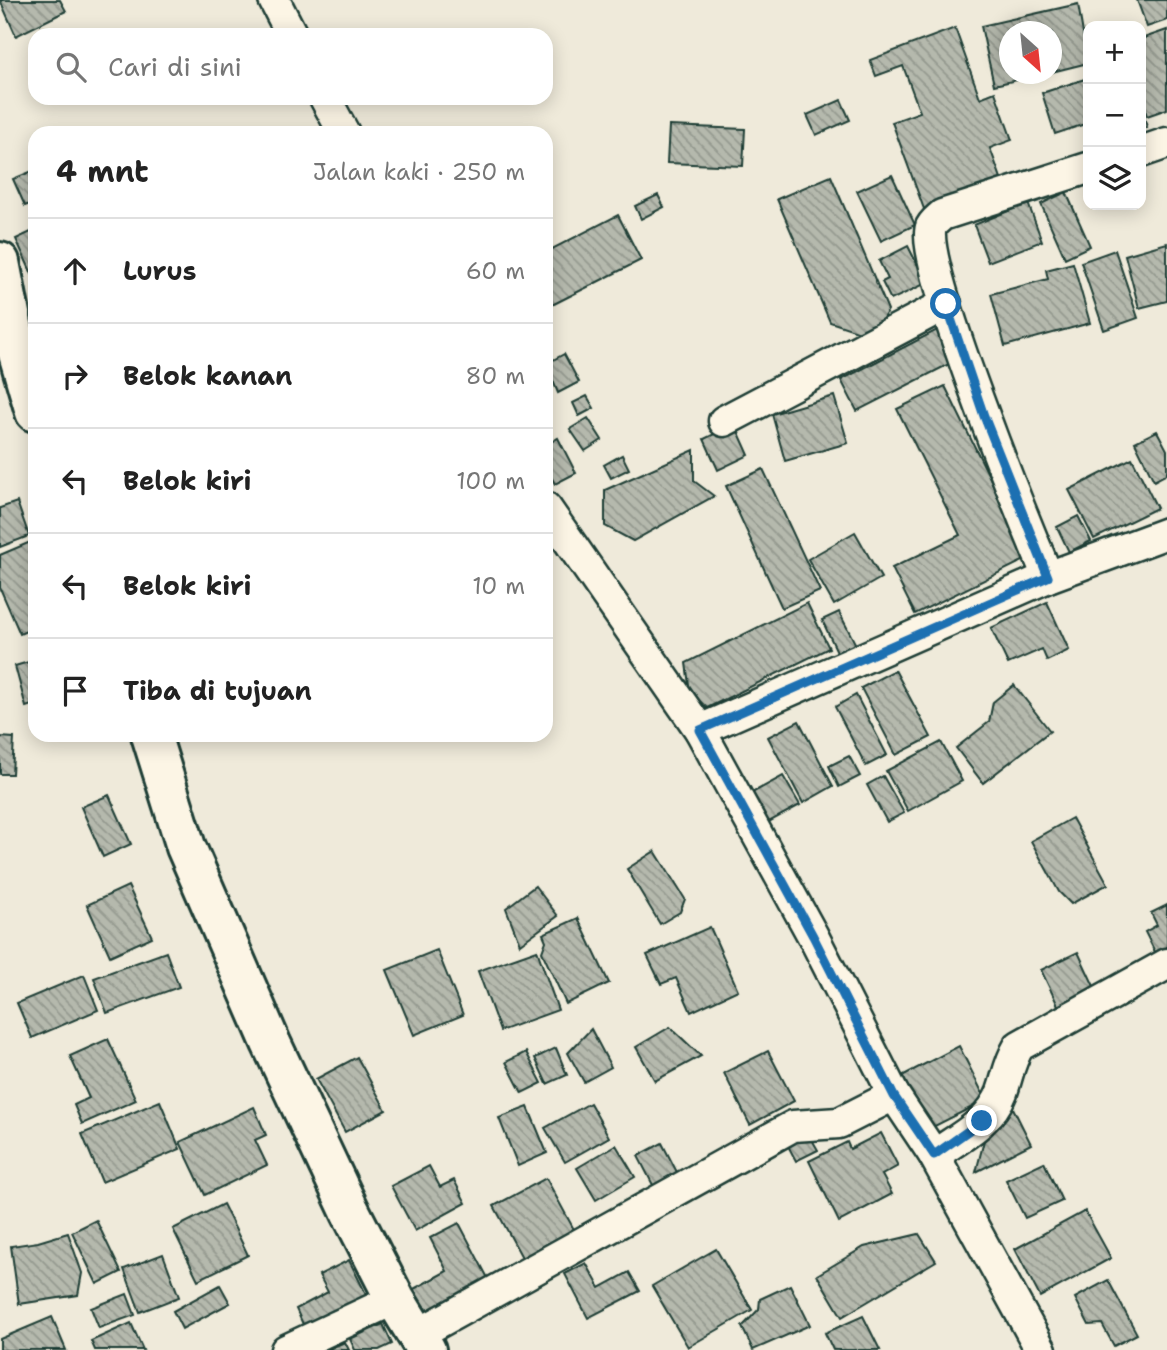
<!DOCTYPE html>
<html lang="id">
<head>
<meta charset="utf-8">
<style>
	:root { --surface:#fff; --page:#f2f2f2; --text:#222; --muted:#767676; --line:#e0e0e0 }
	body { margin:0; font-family:"Shantell Sans",sans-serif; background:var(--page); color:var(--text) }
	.controls { position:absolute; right:21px; top:21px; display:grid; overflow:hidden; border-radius:14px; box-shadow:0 4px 18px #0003 }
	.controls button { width:63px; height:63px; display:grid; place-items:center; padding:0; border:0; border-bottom:2px solid var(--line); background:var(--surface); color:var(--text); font:35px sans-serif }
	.compass { position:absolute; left:999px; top:21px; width:63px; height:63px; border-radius:50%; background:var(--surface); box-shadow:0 4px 18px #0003; rotate:153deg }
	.stop { position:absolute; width:21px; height:21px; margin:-16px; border:5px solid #1f6fb2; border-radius:50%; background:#fff }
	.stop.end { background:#1f6fb2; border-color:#fff; box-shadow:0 2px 7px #0008 }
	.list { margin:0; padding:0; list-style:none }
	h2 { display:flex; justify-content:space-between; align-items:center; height:91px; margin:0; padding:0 28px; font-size:30px }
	h2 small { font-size:23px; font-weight:400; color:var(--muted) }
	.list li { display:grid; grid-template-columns:46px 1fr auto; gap:21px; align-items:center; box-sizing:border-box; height:105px; padding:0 28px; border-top:2px solid var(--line) }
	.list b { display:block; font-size:26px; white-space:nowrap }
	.list em { font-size:23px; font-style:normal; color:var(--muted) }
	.icon { flex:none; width:38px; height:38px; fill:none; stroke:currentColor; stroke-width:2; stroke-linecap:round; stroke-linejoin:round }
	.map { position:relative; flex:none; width:1167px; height:1350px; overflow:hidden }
	.search { position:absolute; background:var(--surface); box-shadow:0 4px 18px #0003; left:28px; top:28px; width:525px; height:77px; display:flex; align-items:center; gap:18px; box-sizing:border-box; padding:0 24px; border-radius:21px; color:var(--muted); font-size:26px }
	.panel { position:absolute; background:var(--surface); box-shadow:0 4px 18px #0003; left:28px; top:126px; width:525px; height:616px; border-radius:21px }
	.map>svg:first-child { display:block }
	.building { fill:url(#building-back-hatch); stroke:#1f3d34; stroke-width:2 }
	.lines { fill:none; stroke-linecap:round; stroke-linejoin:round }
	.minor-casing { stroke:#1f3d34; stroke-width:35 }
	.tertiary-casing { stroke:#1f3d34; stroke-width:44 }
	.minor { stroke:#fcf5e5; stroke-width:30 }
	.tertiary { stroke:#fcf5e5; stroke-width:38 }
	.route { stroke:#1f6fb2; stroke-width:9 }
</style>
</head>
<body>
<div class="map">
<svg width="1167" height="1350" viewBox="0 0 1167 1350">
	<defs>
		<pattern id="building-back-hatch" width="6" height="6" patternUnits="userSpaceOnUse" patternTransform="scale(1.75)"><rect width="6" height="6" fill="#b5b9ad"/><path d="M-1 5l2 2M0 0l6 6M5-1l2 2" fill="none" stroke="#93988e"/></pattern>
	</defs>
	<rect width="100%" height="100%" fill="#efeada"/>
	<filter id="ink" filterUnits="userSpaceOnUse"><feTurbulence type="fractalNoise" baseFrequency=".0143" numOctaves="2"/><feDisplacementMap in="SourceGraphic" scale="14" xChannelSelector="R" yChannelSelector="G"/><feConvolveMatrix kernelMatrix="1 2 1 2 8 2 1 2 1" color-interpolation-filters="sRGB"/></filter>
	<g filter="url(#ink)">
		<g class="building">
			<polygon points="0,0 60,0 66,11 16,36"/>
			<polygon points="1137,0 1167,0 1167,20 1147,27"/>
			<polygon points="1078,4 1088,63 1052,72 1052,32 1010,32 1010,74 1044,74 994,85 981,26"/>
			<polygon points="955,28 980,98 995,92 1012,140 990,148 1002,181 924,209 892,122 920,112 903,66 876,76 870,60"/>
			<polygon points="1167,30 1167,109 1147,116 1141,98 1141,39"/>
			<polygon points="1088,78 1088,123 1055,134 1042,93"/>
			<polygon points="841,100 850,120 816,135 807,115"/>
			<polygon points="1141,106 1147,127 1141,129"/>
			<polygon points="669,126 745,129 743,166 667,163"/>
			<polygon points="35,170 35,202 25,206 13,179"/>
			<polygon points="892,175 915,225 881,241 857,191"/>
			<polygon points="831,176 888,310 882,320 860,332 830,322 777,199"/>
			<polygon points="1066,192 1090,246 1065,258 1041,204"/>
			<polygon points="658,195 664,207 641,219 635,206"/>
			<polygon points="1028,203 1042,241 988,262 974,225"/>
			<polygon points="618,215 641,260 546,308 546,252"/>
			<polygon points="35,230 35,273 32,274 16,239"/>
			<polygon points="1167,243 1167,301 1139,308 1125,255"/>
			<polygon points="908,246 917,264 924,261 933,280 891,300 882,282 888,279 879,261"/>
			<polygon points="1115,250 1138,318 1104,330 1081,262"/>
			<polygon points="1073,263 1090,323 1005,346 991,294 1048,279 1046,270"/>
			<polygon points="941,328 957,360 857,411 841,380"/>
			<polygon points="564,354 579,382 558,393 546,364"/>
			<polygon points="945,386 1029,558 915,614 892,568 960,535 897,409"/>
			<polygon points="587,396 594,408 579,416 573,403"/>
			<polygon points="834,396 848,443 785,461 772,414"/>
			<polygon points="588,418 602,440 585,451 570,429"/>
			<polygon points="735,424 749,455 718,470 704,439"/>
			<polygon points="1157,431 1167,450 1167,474 1154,481 1135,442"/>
			<polygon points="558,438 576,473 555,484 546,468 546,445"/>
			<polygon points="694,450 694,481 714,496 633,541 605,526 605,490"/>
			<polygon points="622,455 629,469 611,478 604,465"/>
			<polygon points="1132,458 1157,508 1094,539 1069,490"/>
			<polygon points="763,469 820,591 782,608 726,486"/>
			<polygon points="17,502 29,536 0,547 0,508"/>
			<polygon points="1078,516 1091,541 1069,552 1057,527"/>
			<polygon points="855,532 881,578 834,605 808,559"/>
			<polygon points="35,540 35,627 20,634 0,588 0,555"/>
			<polygon points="1047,602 1069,650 1047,661 1042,649 1008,664 991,628"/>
			<polygon points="807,603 829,648 707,708 690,692 686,663"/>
			<polygon points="839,612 856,645 838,654 822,620"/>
			<polygon points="35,660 35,704 26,707 15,666"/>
			<polygon points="895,670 931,737 896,755 861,688"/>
			<polygon points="1014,685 1050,731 983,783 956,748 989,722 993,702"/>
			<polygon points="856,695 887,755 866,766 835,707"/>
			<polygon points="799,721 833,786 803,803 768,737"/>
			<polygon points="0,737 14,738 12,774 0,774"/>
			<polygon points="941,742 962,781 908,811 886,771"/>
			<polygon points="849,756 860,776 839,787 829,766"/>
			<polygon points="783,776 800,805 767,823 750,794"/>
			<polygon points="883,776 904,813 887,822 867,785"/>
			<polygon points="109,795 131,844 103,857 81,807"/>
			<polygon points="1072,818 1108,884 1071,904 1059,892 1031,841"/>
			<polygon points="655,851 685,899 680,912 660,924 627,869"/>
			<polygon points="128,886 152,937 110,956 87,905"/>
			<polygon points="535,886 558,916 520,944 506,908"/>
			<polygon points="1167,905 1167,959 1160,962 1145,932 1157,925 1151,913"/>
			<polygon points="578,918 609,983 566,1004 542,952 546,941 543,934"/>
			<polygon points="710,927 738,990 691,1012 676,978 661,984 647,955"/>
			<polygon points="437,950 463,1015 414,1035 387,970"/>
			<polygon points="537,950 558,1010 500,1031 478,971"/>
			<polygon points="166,952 179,987 107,1013 94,978"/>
			<polygon points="1078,952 1100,999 1063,1016 1041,970"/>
			<polygon points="84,975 98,1010 32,1038 17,1003"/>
			<polygon points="670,1027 701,1056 655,1081 636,1047"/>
			<polygon points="591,1029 611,1067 584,1082 568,1053"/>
			<polygon points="108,1039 136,1100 82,1124 74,1105 89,1098 70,1056"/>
			<polygon points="959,1046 986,1100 927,1130 900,1077"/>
			<polygon points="556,1048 567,1075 547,1084 535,1058"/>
			<polygon points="768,1051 794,1101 750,1125 724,1073"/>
			<polygon points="526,1052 542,1083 522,1093 506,1062"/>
			<polygon points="357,1057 386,1110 345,1132 316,1079"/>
			<polygon points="160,1101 180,1149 102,1182 82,1134"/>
			<polygon points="590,1103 609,1137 565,1162 545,1128"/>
			<polygon points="1012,1106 1031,1144 976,1172 990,1117"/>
			<polygon points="254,1107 266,1135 255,1140 267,1165 205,1195 180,1142"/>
			<polygon points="528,1107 547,1153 518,1166 499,1118"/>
			<polygon points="807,1131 818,1150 796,1161 786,1142"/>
			<polygon points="881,1133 898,1166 882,1175 892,1194 839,1222 809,1161 847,1142 850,1149"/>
			<polygon points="662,1143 680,1178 656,1191 638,1156"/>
			<polygon points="616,1145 635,1177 596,1200 577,1168"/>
			<polygon points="1044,1162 1062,1201 1025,1218 1006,1180"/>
			<polygon points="429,1166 440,1187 454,1180 466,1203 415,1231 391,1186"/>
			<polygon points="546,1178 577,1235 525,1263 494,1206"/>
			<polygon points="223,1204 248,1255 198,1280 173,1229"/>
			<polygon points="1085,1211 1111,1258 1040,1297 1015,1249"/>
			<polygon points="96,1220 121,1272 97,1284 72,1232"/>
			<polygon points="459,1223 490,1282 426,1322 410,1291 447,1271 430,1238"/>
			<polygon points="68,1233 82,1273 78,1295 19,1304 11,1246 38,1242"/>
			<polygon points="919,1234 936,1261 842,1317 817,1275 864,1247"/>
			<polygon points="716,1249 752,1310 688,1347 652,1286"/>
			<polygon points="163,1254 179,1297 140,1312 124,1269"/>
			<polygon points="349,1260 369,1300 306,1331 296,1309 328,1292 319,1275"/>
			<polygon points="586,1263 600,1288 629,1272 640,1291 588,1318 565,1274"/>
			<polygon points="1108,1280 1137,1334 1114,1346 1102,1324 1089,1325 1075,1298"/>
			<polygon points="220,1285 230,1303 182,1329 173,1311"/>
			<polygon points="790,1285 810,1325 753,1350 742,1327 759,1309 760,1299"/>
			<polygon points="127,1294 135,1315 99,1328 91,1308"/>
			<polygon points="863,1316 880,1350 833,1350 825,1333"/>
			<polygon points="52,1317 66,1350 0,1350 0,1339"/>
			<polygon points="131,1323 143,1350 95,1350 91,1341"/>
			<polygon points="383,1324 392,1344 379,1350 355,1350 350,1339"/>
			<polygon points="345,1342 349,1350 326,1350"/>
		</g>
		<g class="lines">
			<g class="minor-casing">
				<g id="minor">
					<polyline points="274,0 292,35"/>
					<polyline points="325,98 344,133"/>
					<polyline points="1141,152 1167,143"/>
					<polyline points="724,421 946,304"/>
					<polyline points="546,508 700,730 813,936 894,1095 934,1155 1041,1350"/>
					<path d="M1048 577C1028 530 918 260 931 227 932 223 939 218 942 215L1088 168"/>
					<polyline points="700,730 1048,577 1167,533"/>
					<path d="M934 1155C959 1138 991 1122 1002 1092 1008 1075 1009 1063 1019 1046L1167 964"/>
					<polyline points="418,1334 793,1126 839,1123 894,1095"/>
					<polyline points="286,1350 395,1299"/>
				</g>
			</g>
			<g class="tertiary-casing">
				<g id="tertiary">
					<polyline points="0,262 17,350 35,412"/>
					<polyline points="151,735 186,847 271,1043 350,1211 395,1299 426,1350"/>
				</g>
			</g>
			<use href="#minor" class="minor"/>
			<use href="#tertiary" class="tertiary"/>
		</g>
	</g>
	<g class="lines" filter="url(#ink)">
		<polyline class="route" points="946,304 984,416 1048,577 700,730 813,936 894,1096 934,1155 982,1121"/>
	</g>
</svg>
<div class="controls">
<button>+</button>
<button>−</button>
<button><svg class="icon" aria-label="layers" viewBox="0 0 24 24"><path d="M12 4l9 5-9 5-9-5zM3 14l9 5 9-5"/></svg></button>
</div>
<svg class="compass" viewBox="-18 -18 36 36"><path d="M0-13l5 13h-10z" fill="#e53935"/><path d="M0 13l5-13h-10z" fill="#767676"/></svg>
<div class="stop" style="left:946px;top:304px"></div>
<div class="stop end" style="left:982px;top:1121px"></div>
<div class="search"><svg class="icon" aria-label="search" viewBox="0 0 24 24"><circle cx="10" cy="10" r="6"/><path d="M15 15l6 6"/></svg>Cari di sini</div>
<section class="panel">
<h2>4 mnt<small>Jalan kaki · 250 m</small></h2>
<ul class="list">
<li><svg class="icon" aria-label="ahead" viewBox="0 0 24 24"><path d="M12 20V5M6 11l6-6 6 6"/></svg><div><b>Lurus</b></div><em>60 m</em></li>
<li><svg class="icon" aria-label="right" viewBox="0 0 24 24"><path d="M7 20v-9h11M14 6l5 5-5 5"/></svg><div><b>Belok kanan</b></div><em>80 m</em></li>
<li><svg class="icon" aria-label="left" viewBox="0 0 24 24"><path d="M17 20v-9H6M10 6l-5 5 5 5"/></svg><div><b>Belok kiri</b></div><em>100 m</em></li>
<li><svg class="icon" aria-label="left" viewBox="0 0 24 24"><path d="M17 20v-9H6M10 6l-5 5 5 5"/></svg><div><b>Belok kiri</b></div><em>10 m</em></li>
<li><svg class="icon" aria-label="arrive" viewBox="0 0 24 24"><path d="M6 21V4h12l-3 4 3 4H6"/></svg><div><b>Tiba di tujuan</b></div></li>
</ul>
</section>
</div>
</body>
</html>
